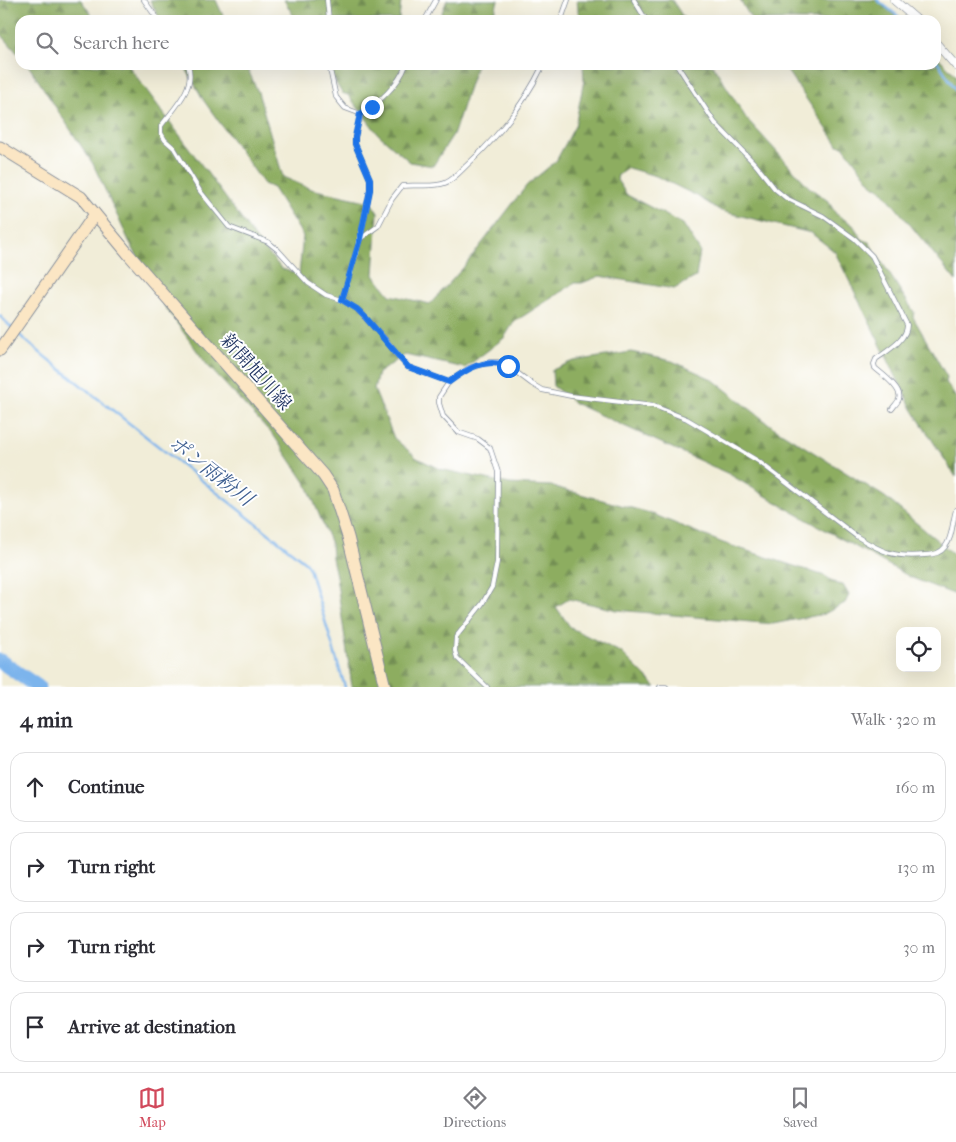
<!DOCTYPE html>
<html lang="en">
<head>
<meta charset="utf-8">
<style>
	:root { --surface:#fff; --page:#f7f7f7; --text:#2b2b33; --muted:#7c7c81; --line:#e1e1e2; --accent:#d1495b }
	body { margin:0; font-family:"IM FELL French Canon","Noto Serif JP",serif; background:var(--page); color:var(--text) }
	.controls { position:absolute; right:15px; bottom:15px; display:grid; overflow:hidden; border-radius:10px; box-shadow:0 5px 20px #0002 }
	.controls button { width:45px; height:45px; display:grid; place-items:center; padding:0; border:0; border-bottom:1px solid var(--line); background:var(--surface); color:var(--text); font:25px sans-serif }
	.stop { position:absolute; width:15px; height:15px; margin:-11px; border:4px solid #1a73e8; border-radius:50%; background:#fff }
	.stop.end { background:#1a73e8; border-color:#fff; box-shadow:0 1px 5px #0008 }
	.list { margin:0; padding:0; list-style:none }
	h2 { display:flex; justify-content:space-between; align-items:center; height:65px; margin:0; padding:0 20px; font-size:21px }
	h2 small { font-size:16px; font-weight:400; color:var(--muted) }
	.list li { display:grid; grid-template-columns:32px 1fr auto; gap:15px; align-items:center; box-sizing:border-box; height:70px; margin:0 10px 10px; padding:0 10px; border:1px solid var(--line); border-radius:15px }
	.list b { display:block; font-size:19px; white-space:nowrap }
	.list em { font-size:16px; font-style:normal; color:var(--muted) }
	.icon { flex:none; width:28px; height:28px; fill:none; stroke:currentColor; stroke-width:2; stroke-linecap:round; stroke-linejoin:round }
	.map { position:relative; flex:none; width:956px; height:687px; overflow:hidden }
	.search { position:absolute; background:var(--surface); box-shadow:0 5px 20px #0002; left:15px; right:15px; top:15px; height:55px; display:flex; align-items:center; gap:12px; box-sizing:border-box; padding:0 18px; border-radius:15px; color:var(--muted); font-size:19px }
	.sheet { height:385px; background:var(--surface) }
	nav { display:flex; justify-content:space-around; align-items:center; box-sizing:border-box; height:70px; border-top:1px solid var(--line); background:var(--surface); font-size:14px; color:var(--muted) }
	nav a { display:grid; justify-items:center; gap:2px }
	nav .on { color:var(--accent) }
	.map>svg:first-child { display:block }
	.forest { fill:url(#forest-firs); stroke:#546e60 }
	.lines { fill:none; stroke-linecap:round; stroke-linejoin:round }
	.stream { stroke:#7cb4ec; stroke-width:2.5 }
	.river { stroke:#7cb4ec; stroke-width:15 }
	.service-casing { stroke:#868e9b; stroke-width:5.5 }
	.minor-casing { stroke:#868e9b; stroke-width:9 }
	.secondary-casing { stroke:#868e9b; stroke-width:13 }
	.service { stroke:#fff; stroke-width:4 }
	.minor { stroke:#fff; stroke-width:8 }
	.secondary { stroke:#fbe6c4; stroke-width:11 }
	.route { stroke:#1a73e8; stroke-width:6 }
	.labels { text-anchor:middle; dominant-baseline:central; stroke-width:4; stroke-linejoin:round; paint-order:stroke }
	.street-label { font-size:19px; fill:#1b2f5e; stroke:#fff }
	.water-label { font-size:20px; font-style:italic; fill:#3d5e90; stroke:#fff }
</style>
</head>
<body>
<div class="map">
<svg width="956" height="687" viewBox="0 0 956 687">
	<defs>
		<pattern id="forest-firs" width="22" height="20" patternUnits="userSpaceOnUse" patternTransform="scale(1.25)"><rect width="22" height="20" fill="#8dad61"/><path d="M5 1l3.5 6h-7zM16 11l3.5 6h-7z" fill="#728d53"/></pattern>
	</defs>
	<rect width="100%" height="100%" fill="#fff"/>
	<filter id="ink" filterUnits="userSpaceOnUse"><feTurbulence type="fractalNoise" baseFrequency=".02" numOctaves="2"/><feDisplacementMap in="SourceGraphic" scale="10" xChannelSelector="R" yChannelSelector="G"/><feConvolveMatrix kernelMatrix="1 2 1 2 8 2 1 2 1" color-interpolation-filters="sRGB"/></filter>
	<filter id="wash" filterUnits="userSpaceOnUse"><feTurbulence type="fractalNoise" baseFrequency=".0096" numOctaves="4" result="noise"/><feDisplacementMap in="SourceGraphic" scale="20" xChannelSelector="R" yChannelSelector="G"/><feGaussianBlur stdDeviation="1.12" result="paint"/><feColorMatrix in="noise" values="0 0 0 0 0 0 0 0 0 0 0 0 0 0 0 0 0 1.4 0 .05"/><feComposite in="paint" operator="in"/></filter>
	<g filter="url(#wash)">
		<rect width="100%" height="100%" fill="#f1edd8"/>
		<g class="forest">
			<polygon points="0,0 81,0 95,20 20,20 20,56 0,33"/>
			<polygon points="150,0 216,0 225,20 160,20"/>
			<polygon points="284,0 401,0 401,1 399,20 296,20"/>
			<polygon points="447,0 498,0 493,20 439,20"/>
			<polygon points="577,0 672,0 685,20 579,20"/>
			<polygon points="740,0 878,0 899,20 752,20"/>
			<polygon points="936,55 956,75 956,281 880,188 874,187 843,146 838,145 783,65 936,65"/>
			<polygon points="28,65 128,65 256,239 282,269 299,274 303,236 273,188 264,184 204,101 184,65 246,65 258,92 283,177 311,189 371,202 378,213 374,275 390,295 430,304 463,268 527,185 556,161 575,126 584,80 583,65 713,65 746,118 809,187 828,201 836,214 853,225 862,239 869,242 914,312 913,317 947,377 946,382 956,398 956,477 912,409 835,252 811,233 721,211 697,196 656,176 628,168 618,175 617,180 627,195 683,224 700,251 696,277 674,289 600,276 582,283 575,283 514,322 504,338 465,368 405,355 378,373 374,389 394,438 417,458 440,469 510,484 551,486 650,513 723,543 825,576 837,584 843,585 849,595 845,603 824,614 773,624 617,610 569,599 556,607 571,628 622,653 656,687 352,687 336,576 332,558 331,544 307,485 274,436 208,366 165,307 129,241 93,164"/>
			<polygon points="325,65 476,65 454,133 433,166 410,162 378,134 348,95 342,93"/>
			<polygon points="631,352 672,361 712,379 773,427 885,497 956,556 956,595 912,578 793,512 729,474 576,404 553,386 552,370 574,361"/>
		</g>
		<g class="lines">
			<g class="stream">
				<polyline points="877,0 903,20"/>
				<polyline points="936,59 956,90"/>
				<polyline points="0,316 12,328"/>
				<polyline points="16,332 44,356 305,562 309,568 345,687"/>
			</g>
			<polyline class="river" points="0,661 38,687"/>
		</g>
	</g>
	<g filter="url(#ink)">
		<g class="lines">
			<g class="service-casing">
				<g id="service">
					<polyline points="144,0 158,20"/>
					<polyline points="327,0 329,20"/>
					<polyline points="634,0 646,20"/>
					<polyline points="425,20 436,0"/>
					<polyline points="561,20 568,0"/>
					<path d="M188 65C196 88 174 108 161 126V133L165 140 174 148 200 191 229 227 268 242 278 250 308 283 326 295 342 300 357 309 386 340 402 361 408 367 449 382"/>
					<polyline points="329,65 336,97 345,108 361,114"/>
					<path d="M677 65 715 123 756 165 775 189 786 198 823 216 855 239 872 256 907 325C907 340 887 351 876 359L874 364 875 368C882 374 903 389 899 399 898 402 894 406 892 409"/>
					<path d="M360 239 378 226 392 199 402 186C416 184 432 188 445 183 453 180 460 172 466 166 499 136 524 105 543 65"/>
					<path d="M342 300 360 239 370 190V179L355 144V137L361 114C378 103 399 85 406 65"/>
					<path d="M487 687 457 658 455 651 456 637 482 604 492 587 497 562 498 472 490 448 478 439 458 432 443 416 439 403V397L449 382 469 368 490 362H499L508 366 532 384 542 390 571 396 654 406 687 419 758 461 856 536C882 552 894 558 925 555 932 555 940 554 945 547 953 537 952 522 956 510"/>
					<polyline points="660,687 666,687"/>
				</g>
			</g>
			<g class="minor-casing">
				<g id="minor">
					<polyline points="894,0 917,20"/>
					<polyline points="936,43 956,66"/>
				</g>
			</g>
			<g class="secondary-casing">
				<g id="secondary">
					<polyline points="0,147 81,197 130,256 323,475 333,490 348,537 385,687"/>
					<polyline points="0,350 95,214"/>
				</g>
			</g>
			<use href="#service" class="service"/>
			<use href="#minor" class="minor"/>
			<use href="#secondary" class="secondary"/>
		</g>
	</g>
	<g class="lines" filter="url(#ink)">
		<path class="route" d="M372 107 360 114 355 137V144L370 179V190L360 239 342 300 357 309 366 318 408 367 449 382C467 369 485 357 508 366"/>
	</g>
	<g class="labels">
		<g class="street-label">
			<text transform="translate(256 372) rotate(48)">新開旭川線</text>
		</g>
		<g class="water-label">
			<text transform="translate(211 471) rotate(38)">ポン雨粉川</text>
		</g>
	</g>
</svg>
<div class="controls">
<button><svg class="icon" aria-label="locate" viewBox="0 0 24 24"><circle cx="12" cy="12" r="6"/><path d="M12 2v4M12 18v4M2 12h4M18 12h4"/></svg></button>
</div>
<div class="stop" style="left:508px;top:366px"></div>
<div class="stop end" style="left:372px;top:107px"></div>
<div class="search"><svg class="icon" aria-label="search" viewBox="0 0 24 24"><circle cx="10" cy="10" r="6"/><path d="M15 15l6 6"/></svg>Search here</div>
</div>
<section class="sheet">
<h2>4 min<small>Walk · 320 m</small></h2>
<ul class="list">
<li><svg class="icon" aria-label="ahead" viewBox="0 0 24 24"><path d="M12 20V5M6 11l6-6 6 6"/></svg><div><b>Continue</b></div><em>160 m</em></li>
<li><svg class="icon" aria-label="right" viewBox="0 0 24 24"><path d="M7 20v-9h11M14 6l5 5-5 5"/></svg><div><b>Turn right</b></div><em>130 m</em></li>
<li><svg class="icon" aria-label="right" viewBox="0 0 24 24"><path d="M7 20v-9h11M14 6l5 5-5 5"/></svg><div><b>Turn right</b></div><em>30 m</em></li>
<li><svg class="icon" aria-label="arrive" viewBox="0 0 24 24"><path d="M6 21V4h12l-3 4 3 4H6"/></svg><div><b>Arrive at destination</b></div></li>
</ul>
</section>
<nav>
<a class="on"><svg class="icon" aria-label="map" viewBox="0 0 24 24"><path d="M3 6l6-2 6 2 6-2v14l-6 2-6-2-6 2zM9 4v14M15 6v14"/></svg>Map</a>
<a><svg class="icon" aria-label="directions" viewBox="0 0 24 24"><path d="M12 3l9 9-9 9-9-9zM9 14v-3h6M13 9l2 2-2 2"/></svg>Directions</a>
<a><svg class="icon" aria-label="saved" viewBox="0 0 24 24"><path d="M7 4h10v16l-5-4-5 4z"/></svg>Saved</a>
</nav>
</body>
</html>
